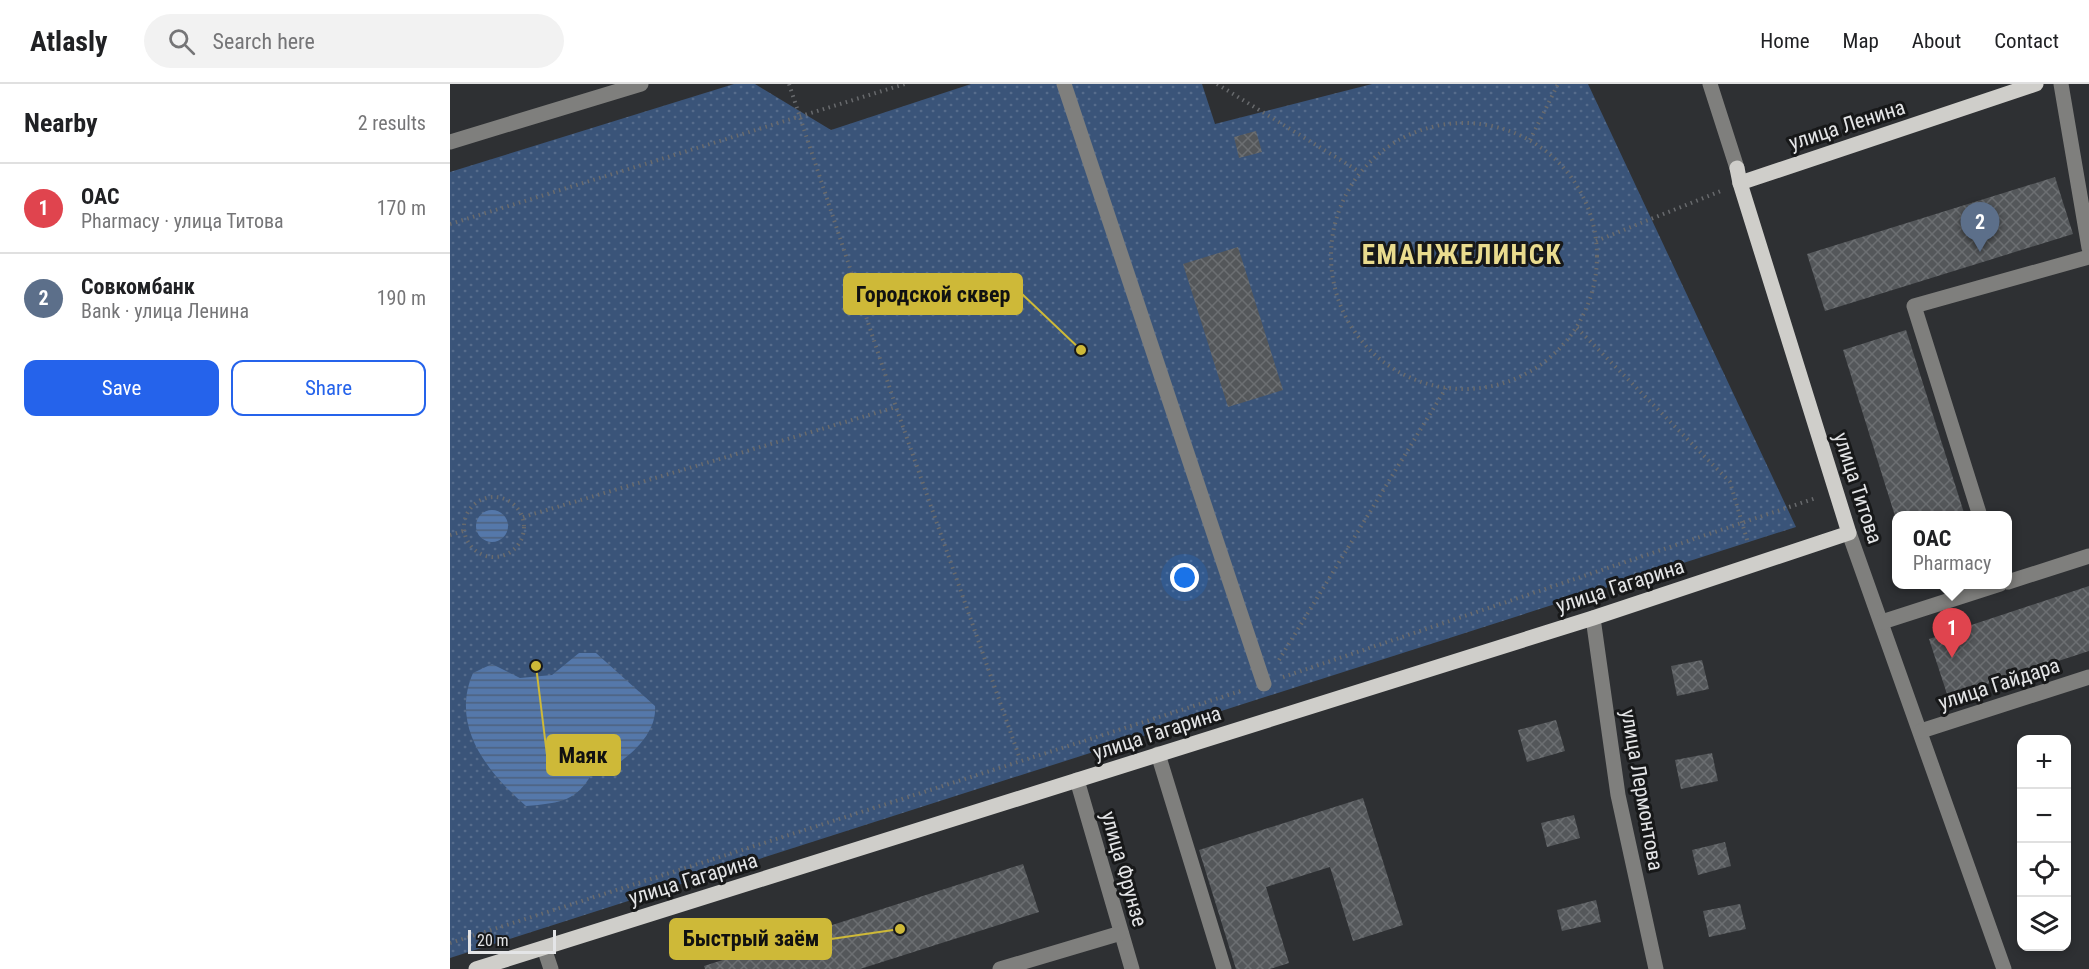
<!DOCTYPE html>
<html lang="en">
<head>
<meta charset="utf-8">
<style>
	:root { --surface:#fff; --page:#f2f2f2; --text:#202124; --muted:#757577; --line:#e0e0e0; --accent:#2563eb }
	body { margin:0; font-family:"Roboto Condensed",sans-serif; background:var(--page); color:var(--text) }
	.controls { position:absolute; right:18px; bottom:18px; display:grid; overflow:hidden; border-radius:12px; box-shadow:0 3px 9px #0003 }
	.controls button { width:54px; height:54px; display:grid; place-items:center; padding:0; border:0; border-bottom:2px solid var(--line); background:var(--surface); color:var(--text); font:30px sans-serif }
	.scale { position:absolute; left:18px; bottom:15px; width:88px; box-sizing:border-box; padding-left:6px; border:3px solid #e4e5e7; border-top:0; font-size:16px; line-height:21px; white-space:nowrap; color:#e4e5e7; -webkit-text-stroke:4px #171819; paint-order:stroke }
	.you { position:absolute; left:735px; top:494px; width:21px; height:21px; margin:-15px; border:4px solid #fff; border-radius:50%; background:#1a73e8; box-shadow:0 0 0 9px #1a73e833 }
	.badge { display:grid; place-items:center; width:39px; height:39px; border-radius:50%; background:var(--accent); color:#fff; font-size:20px; font-weight:700 }
	.pin { position:absolute; translate:-50% -50px; filter:drop-shadow(0 2px 3px #0008) }
	.pin::after { content:''; position:absolute; top:32px; width:21px; height:18px; background:inherit; clip-path:polygon(0 0,100% 0,50% 100%) }
	.popup { position:absolute; left:1442px; top:427px; width:120px; height:78px; box-sizing:border-box; display:grid; place-content:center; border-radius:12px; background:var(--surface); filter:drop-shadow(0 2px 4px #0005); font-size:20px; white-space:nowrap; color:var(--muted) }
	.popup b { font-size:22px; color:var(--text) }
	.popup::after { content:''; position:absolute; left:50%; top:100%; margin-left:-12px; border:12px solid transparent; border-top-color:var(--surface) }
	.list { margin:0; padding:0; list-style:none }
	h2 { display:flex; justify-content:space-between; align-items:center; height:78px; margin:0; padding:0 24px; font-size:26px }
	h2 small { font-size:20px; font-weight:400; color:var(--muted) }
	.list li { display:grid; grid-template-columns:39px 1fr auto; gap:18px; align-items:center; box-sizing:border-box; height:90px; padding:0 24px; border-top:2px solid var(--line) }
	.list b { display:block; font-size:22px; white-space:nowrap }
	.list p { margin:0; font-size:20px; white-space:nowrap; color:var(--muted) }
	.list em { font-size:20px; font-style:normal; color:var(--muted) }
	.actions { display:flex; gap:12px; padding:18px 24px }
	.actions a { flex:1; padding:14px 0; border:2px solid var(--accent); border-radius:12px; text-align:center; font-size:21px; color:var(--accent) }
	.actions .main { background:var(--accent); color:#fff }
	.icon { flex:none; width:33px; height:33px; fill:none; stroke:currentColor; stroke-width:2; stroke-linecap:round; stroke-linejoin:round }
	.map { position:relative; flex:none; width:1639px; height:885px; overflow:hidden }
	header { display:flex; align-items:center; gap:36px; box-sizing:border-box; height:84px; padding:0 30px; background:var(--surface); border-bottom:2px solid var(--line) }
	header strong { font-size:28px }
	nav { display:flex; gap:33px; margin-inline-start:auto; font-size:21px }
	.search { width:420px; height:54px; background:var(--page); display:flex; align-items:center; gap:15px; box-sizing:border-box; padding:0 21px; border-radius:33px; color:var(--muted); font-size:22px }
	main { display:flex }
	aside { flex:1; background:var(--surface) }
	.map>svg:first-child { display:block }
	.park { fill:url(#park-dots) }
	.water { fill:url(#water-rules) }
	.building { fill:url(#building-cross-hatch) }
	.lines { fill:none; stroke-linecap:round; stroke-linejoin:round }
	.path { stroke:#686a6d; stroke-width:4; stroke-dasharray:1.5 4.5; stroke-linecap:butt }
	.minor { stroke:#7f7f7d; stroke-width:15 }
	.major { stroke:#cfceca; stroke-width:15 }
	.labels { text-anchor:middle; dominant-baseline:central; stroke-width:6; stroke-linejoin:round; paint-order:stroke }
	.street-label { font-size:21px; fill:#e4e5e7; stroke:#171819 }
	.district-label { font-size:27px; font-weight:bold; letter-spacing:1.5px; fill:#eadc8e; stroke:#171819 }
	.leader { fill:none; stroke:#ceb938; stroke-width:2 }
	.callout-dot { fill:#ceb938; stroke:#171819; stroke-width:2 }
	.callout { fill:#ceb938; stroke:#ceb938; stroke-width:2 }
	.callout-label { font-size:22px; text-anchor:middle; font-weight:bold; fill:#111 }
</style>
</head>
<body>
<header>
<strong>Atlasly</strong>
<div class="search"><svg class="icon" aria-label="search" viewBox="0 0 24 24"><circle cx="10" cy="10" r="6"/><path d="M15 15l6 6"/></svg>Search here</div>
<nav><a>Home</a><a>Map</a><a>About</a><a>Contact</a></nav>
</header>
<main>
<aside>
<h2>Nearby<small>2 results</small></h2>
<ul class="list">
<li><span class="badge" style="background:#e0444e">1</span><div><b>ОАС</b><p>Pharmacy · улица Титова</p></div><em>170 m</em></li>
<li><span class="badge" style="background:#5c6f8a">2</span><div><b>Совкомбанк</b><p>Bank · улица Ленина</p></div><em>190 m</em></li>
</ul>
<div class="actions"><a class="main">Save</a><a>Share</a></div>
</aside>
<div class="map">
<svg width="1639" height="885" viewBox="0 0 1639 885">
	<defs>
		<pattern id="park-dots" width="8" height="8" patternUnits="userSpaceOnUse" patternTransform="scale(1.5)"><rect width="8" height="8" fill="#3a5479"/><path d="M2 2h.1M6 6h.1" fill="none" stroke="#566c8c" stroke-width="1.8" stroke-linecap="round"/></pattern>
		<pattern id="water-rules" width="6" height="5" patternUnits="userSpaceOnUse" patternTransform="scale(1.5)"><rect width="6" height="5" fill="#5578aa"/><path d="M0 2.5h6" fill="none" stroke="#4d617d"/></pattern>
		<pattern id="building-cross-hatch" width="8" height="8" patternUnits="userSpaceOnUse" patternTransform="scale(1.5)"><rect width="8" height="8" fill="#54575a"/><path d="M0 0l8 8M0 8l8-8" fill="none" stroke="#6c6f72"/></pattern>
	</defs>
	<rect width="100%" height="100%" fill="#2e3033"/>
	<polygon class="park" points="284,0 305,0 381,46 521,0 752,0 765,40 922,0 1138,0 1346,443 0,874 0,88"/>
	<g class="water">
		<circle cx="42" cy="442" r="16"/>
		<path d="M129 569H146L205 622C207 646 186 667 167 680 161 684 151 684 144 686 127 718 110 719 76 722 37 688 0 642 23 589L42 580 70 594 102 591Z"/>
	</g>
	<g class="building">
		<polygon points="806,47 812,68 789,74 784,53"/>
		<polygon points="1605,93 1623,150 1375,227 1357,170"/>
		<polygon points="788,163 833,306 778,323 733,180"/>
		<polygon points="1456,246 1515,432 1445,432 1393,266"/>
		<polygon points="1639,502 1639,567 1498,613 1479,555"/>
		<polygon points="1252,576 1259,605 1227,612 1221,582"/>
		<polygon points="1106,636 1115,667 1077,678 1068,646"/>
		<polygon points="1262,669 1268,697 1231,705 1225,676"/>
		<polygon points="913,714 953,841 903,857 880,783 816,803 839,879 820,885 786,885 749,766"/>
		<polygon points="1124,731 1130,754 1097,763 1091,739"/>
		<polygon points="1275,758 1281,782 1248,791 1242,766"/>
		<polygon points="573,780 589,828 410,885 255,885 254,882"/>
		<polygon points="1146,816 1151,838 1112,847 1107,826"/>
		<polygon points="1290,820 1296,845 1259,853 1253,827"/>
	</g>
	<g class="lines">
		<g class="path">
			<polyline points="339,0 446,323 570,675"/>
			<polyline points="767,0 910,88"/>
			<circle cx="1014" cy="172" r="133"/>
			<polyline points="1080,56 1108,0"/>
			<polyline points="0,140 455,0"/>
			<polyline points="1146,157 1271,107"/>
			<polyline points="1127,244 1280,398 1298,459"/>
			<circle cx="44" cy="443" r="30"/>
			<polyline points="73,433 446,323"/>
			<polyline points="0,451 13,447"/>
			<polyline points="829,576 996,304"/>
			<polyline points="833,593 1366,414"/>
			<polyline points="0,859 794,606"/>
		</g>
		<g class="minor">
			<polyline points="614,0 814,600"/>
			<polyline points="1260,0 1287,84"/>
			<polyline points="1611,0 1639,164"/>
			<polyline points="0,58 191,0"/>
			<polyline points="1530,432 1464,222 1639,173"/>
			<polyline points="1399,449 1554,885"/>
			<polyline points="1558,498 1639,472"/>
			<polyline points="1143,534 1168,711 1206,885"/>
			<polyline points="1432,538 1550,500"/>
			<polyline points="1471,647 1639,593"/>
			<polyline points="708,670 774,885"/>
			<polyline points="627,696 682,885"/>
			<polyline points="94,864 101,885"/>
			<polyline points="550,885 671,849"/>
		</g>
		<g class="major">
			<polyline points="1290,99 1586,0"/>
			<polyline points="26,885 1143,534 1399,449 1290,99 1287,84"/>
		</g>
	</g>
	<g class="labels">
		<g class="street-label">
			<text transform="translate(1397 41) rotate(-18)">улица Ленина</text>
			<text transform="translate(1408 404) rotate(72)">улица Титова</text>
			<text transform="translate(1170 502) rotate(-18)">улица Гагарина</text>
			<text transform="translate(1549 600) rotate(-18)">улица Гайдара</text>
			<text transform="translate(707 649) rotate(-18)">улица Гагарина</text>
			<text transform="translate(1192 706) rotate(80)">улица Лермонтова</text>
			<text transform="translate(674 785) rotate(74)">улица Фрунзе</text>
			<text transform="translate(243 795) rotate(-17)">улица Гагарина</text>
		</g>
		<g class="district-label">
			<text x="1012" y="171">ЕМАНЖЕЛИНСК</text>
		</g>
	</g>
	<path class="leader" d="M631 266L572 210M86 582L97 671M450 845L381 855"/>
	<g class="callout-dot">
		<circle cx="631" cy="266" r="6"/>
		<circle cx="86" cy="582" r="6"/>
		<circle cx="450" cy="845" r="6"/>
	</g>
	<g class="callout">
		<rect x="394" y="190" width="178" height="40" rx="6"/>
		<rect x="97" y="651" width="73" height="40" rx="6"/>
		<rect x="220" y="835" width="161" height="40" rx="6"/>
	</g>
	<g class="callout-label">
		<text x="483" y="218">Городской сквер</text>
		<text x="133" y="679">Маяк</text>
		<text x="301" y="862">Быстрый заём</text>
	</g>
</svg>
<div class="controls">
<button>+</button>
<button>−</button>
<button><svg class="icon" aria-label="locate" viewBox="0 0 24 24"><circle cx="12" cy="12" r="6"/><path d="M12 2v4M12 18v4M2 12h4M18 12h4"/></svg></button>
<button><svg class="icon" aria-label="layers" viewBox="0 0 24 24"><path d="M12 4l9 5-9 5-9-5zM3 14l9 5 9-5"/></svg></button>
</div>
<div class="scale">20 m</div>
<div class="you"></div>
<div class="pin badge" style="left:1502px;top:574px;background:#e0444e">1</div>
<div class="popup"><b>ОАС</b>Pharmacy</div>
<div class="pin badge" style="left:1530px;top:168px;background:#5c6f8a">2</div>
</div>
</main>
</body>
</html>
